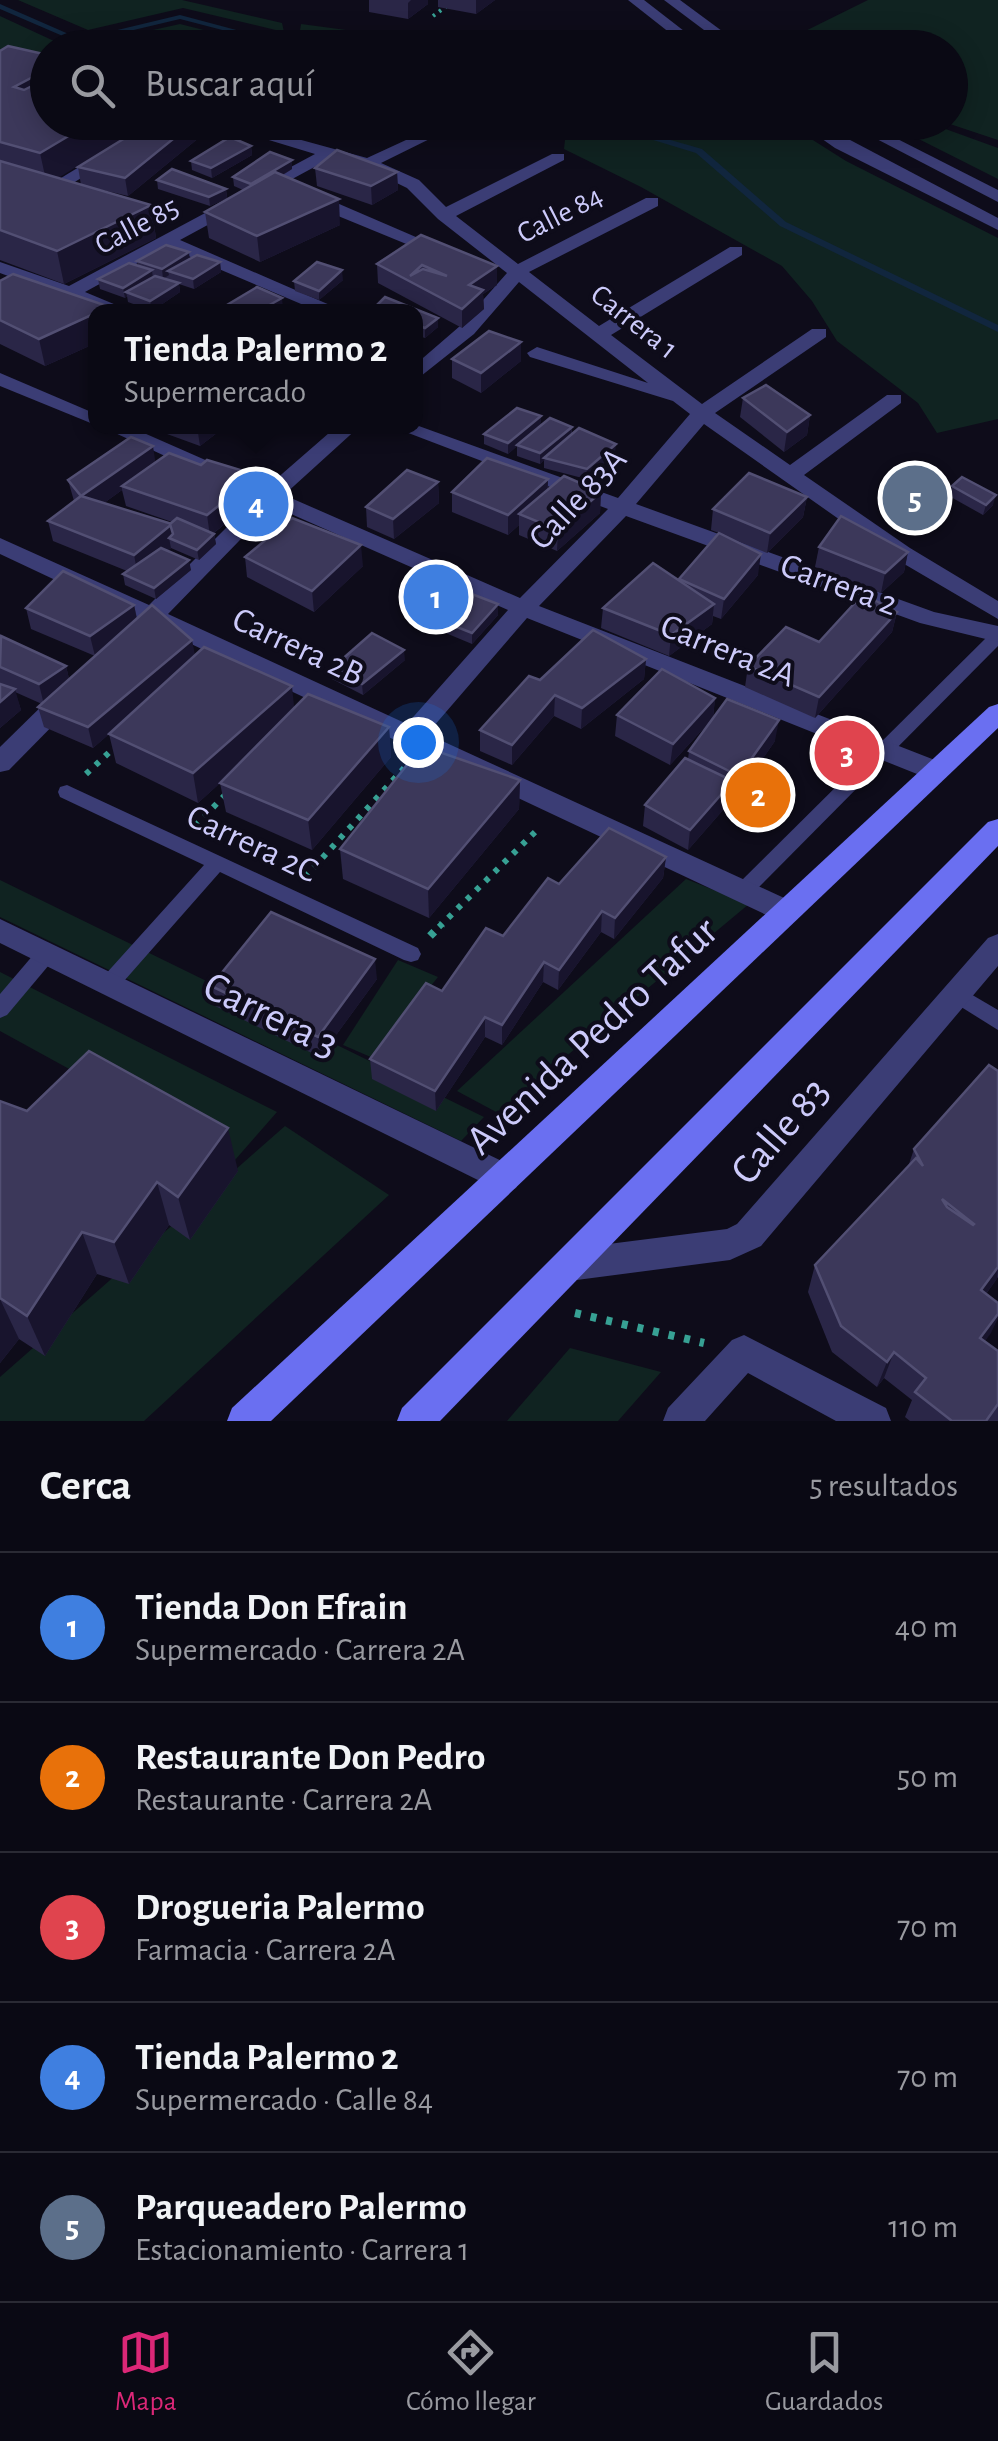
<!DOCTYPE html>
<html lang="es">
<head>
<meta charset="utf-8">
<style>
	:root { --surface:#0a0914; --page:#181722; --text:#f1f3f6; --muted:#999aa0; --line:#2a2a34; --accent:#db2777 }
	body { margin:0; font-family:"Alegreya Sans",sans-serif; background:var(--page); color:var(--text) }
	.you { position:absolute; left:418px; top:742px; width:35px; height:35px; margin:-25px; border:8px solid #fff; border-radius:50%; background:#1a73e8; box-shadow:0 0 0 15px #1a73e833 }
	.badge { display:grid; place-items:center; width:65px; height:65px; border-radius:50%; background:var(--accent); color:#fff; font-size:32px; font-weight:700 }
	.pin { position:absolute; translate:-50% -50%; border:5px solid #fff; box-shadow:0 2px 10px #0006 }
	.popup { position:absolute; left:88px; top:304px; width:335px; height:130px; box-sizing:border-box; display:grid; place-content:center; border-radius:20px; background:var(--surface); filter:drop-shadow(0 2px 8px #0005); font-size:32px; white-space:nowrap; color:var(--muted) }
	.popup b { font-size:38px; color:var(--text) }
	.popup::after { content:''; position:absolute; left:50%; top:100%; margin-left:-20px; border:20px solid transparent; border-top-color:var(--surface) }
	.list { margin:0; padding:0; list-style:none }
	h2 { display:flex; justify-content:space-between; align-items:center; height:130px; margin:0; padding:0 40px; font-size:42px }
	h2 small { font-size:32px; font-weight:400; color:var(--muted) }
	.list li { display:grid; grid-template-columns:65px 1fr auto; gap:30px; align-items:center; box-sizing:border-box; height:150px; padding:0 40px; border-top:2px solid var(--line) }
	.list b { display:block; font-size:38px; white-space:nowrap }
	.list p { margin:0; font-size:32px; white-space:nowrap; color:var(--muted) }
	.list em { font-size:32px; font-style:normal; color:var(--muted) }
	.icon { flex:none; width:55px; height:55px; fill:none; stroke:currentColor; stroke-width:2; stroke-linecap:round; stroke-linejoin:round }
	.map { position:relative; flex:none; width:998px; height:1421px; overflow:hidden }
	.search { position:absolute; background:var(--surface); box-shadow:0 5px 25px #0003; left:30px; right:30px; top:30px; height:110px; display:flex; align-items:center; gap:25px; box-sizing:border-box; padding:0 35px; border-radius:55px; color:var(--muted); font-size:38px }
	.sheet { height:880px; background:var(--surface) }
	nav { display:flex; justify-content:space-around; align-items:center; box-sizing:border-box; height:140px; border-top:2px solid var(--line); background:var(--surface); font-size:28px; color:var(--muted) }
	nav a { display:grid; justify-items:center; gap:5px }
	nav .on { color:var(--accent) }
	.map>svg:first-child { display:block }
	.green { fill:#102321 }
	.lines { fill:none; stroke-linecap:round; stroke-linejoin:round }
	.stream { fill:#11263e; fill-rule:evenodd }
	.path-far2 { stroke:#37a194; stroke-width:4; stroke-dasharray:2.5 5; stroke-linecap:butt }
	.path-far1 { stroke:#37a194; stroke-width:6; stroke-dasharray:5 8; stroke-linecap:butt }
	.path { stroke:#37a194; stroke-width:8; stroke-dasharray:6 10; stroke-linecap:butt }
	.service { fill:#3b3d75; fill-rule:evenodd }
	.minor { fill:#3b3d75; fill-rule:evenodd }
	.tertiary { fill:#3b3d75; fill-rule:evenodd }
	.secondary { fill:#6a6ff1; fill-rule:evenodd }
	.wall { fill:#2a2647; fill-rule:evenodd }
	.shaded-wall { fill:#18142d }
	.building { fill:#3c385a; stroke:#524f73; stroke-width:2.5; fill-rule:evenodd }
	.labels { text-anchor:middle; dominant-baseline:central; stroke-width:8; stroke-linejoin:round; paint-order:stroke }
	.far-street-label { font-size:30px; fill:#cccafa; stroke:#0e0c1a }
	.street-label { font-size:35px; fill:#cccafa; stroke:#0e0c1a }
	.near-street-label { font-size:42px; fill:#cccafa; stroke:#0e0c1a }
</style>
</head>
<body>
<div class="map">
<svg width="998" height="1421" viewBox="0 0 998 1421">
	<rect width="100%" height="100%" fill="#0e0c1a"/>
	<g class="green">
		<polygon points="18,0 182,0 282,23 284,32 183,8 88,30"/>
		<polygon points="868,0 998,0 998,140 947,123 950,122 950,48 773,47"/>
		<polygon points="0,16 67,47 48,48 47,68 0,55"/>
		<polygon points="180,24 271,47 76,47"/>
		<polygon points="301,24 474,47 342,47 299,37"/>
		<polygon points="605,122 786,123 846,161 998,238 998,419 937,433 918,403 837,341 812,301 782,266 641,187 564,149 565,140"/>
		<polygon points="887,123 929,123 998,148 998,179"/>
		<polygon points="686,879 749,904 498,1113 457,1091"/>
		<polygon points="0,880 484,1117 461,1141 0,917"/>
		<polygon points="398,960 438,977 373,1058 343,1045"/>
		<polygon points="0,972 277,1112 235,1160 0,1031"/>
		<polygon points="285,1126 389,1195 144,1421 0,1421 0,1377"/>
		<polygon points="570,1348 661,1372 618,1421 507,1421"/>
	</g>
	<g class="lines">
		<g class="stream">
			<polygon points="0,4 80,39 180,15 304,48 291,48 180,19 79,43 0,9"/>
			<polygon points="594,122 608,122 702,149 786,222 998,325 998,332 780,226 696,153"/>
		</g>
		<polyline class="path-far2" points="433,16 455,0"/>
		<g class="path-far1">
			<polyline points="86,774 117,745"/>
			<polyline points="195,826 228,792"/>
			<polyline points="305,877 404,768"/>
			<polyline points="439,927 538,829"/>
		</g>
		<g class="path">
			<polyline points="430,936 442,924"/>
			<polyline points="575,1313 704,1343"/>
		</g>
		<g class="service">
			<polygon points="998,630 998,646 750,896 743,899 736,896 733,891 736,886 992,632"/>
			<polygon points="67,785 418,948 421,954 418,960 411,962 404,960 220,872 117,989 110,991 103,989 100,983 103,977 204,865 60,797 58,792 60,787"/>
			<polygon points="47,945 54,947 57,953 54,959 7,1015 0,1018 0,994 40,947"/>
			<polygon points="957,986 998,1010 998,1030 950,1000 947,994 950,988"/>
		</g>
		<g class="minor">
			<polygon points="153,122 172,122 52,196 38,192"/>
			<path d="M209 122H236L367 158 445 122H464L381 163 419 180 446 207 552 154H564V160L456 216 518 264 646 198H658V206L529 272 599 326 730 247H742V255L611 335 702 404 812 329H826V337L715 413 790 465 887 395H901V403L804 475 910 548 998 601V619L894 558 704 424 636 504 934 612 998 626V642L920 623 626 516 539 606 945 764 949 771 945 778H927L527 618 427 734 795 903 799 911 795 919 785 922 775 919 155 627 141 635 133 632 129 627 136 618 0 554V538L149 605 256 498 100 426H128L267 487 337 426H360L284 495 520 598 608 509 390 426 416 425 618 498 690 414 673 401 530 357 527 353 537 347 648 383 519 282 474 334 416 380V364L460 326 507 273 438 219 407 188 362 166 331 158 180 240 346 312H320L167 247 85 292 133 312H105L0 273V262L69 286 315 154ZM273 506 508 610 407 724 168 614Z"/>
			<polygon points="304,194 316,194 453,253 444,258 438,257 304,202"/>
			<polygon points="0,373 96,414 98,426 0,386"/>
			<polygon points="64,690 76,699 73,705 9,770 0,772 0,747 55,693"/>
			<polygon points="0,919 516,1168 521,1178 516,1188 505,1193 494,1188 0,943"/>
			<polygon points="998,934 998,966 761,1246 730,1260 569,1281 557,1276 552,1265 557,1254 569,1249 727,1229 737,1224 988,938"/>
			<polygon points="744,1335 886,1408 891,1421 836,1421 748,1373 705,1421 663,1421 668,1408 732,1340"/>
		</g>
		<g class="tertiary">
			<polygon points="628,0 644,0 706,48 689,48"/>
			<polygon points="664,0 680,0 745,48 728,48"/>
			<polygon points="798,122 816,122 998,218 998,230 835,148"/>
			<polygon points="844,122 864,122 998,190 998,202"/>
		</g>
		<g class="secondary">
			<polygon points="998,704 998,728 271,1421 227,1421 232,1408 989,707"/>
			<polygon points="998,819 998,846 440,1421 397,1421 402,1408 988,822"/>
		</g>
	</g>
	<g class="wall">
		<polygon points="369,0 428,0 428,4 408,19 369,12"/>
		<polygon points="438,0 495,0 476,14 438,7"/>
		<polygon points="0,51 57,178 151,205 156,238 64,284 0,260"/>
		<polygon points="206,132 128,196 81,185 78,167"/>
		<polygon points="251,146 252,155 212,178 192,170 191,161"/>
		<polygon points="315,168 397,172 398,190 372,205 317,186"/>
		<polygon points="292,169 283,175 340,225 260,262 209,238 205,212 243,190 234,186 233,177"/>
		<polygon points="157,180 226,189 227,198 210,206 158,189"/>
		<polygon points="190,259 220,262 221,272 194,289 179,284 180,292 152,311 128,302 127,296 125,298 100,289 98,279 138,266 137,261"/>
		<polygon points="377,264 497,266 497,285 483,294 484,309 462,328 378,283"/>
		<polygon points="343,280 319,300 295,291 294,281"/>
		<polygon points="0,281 110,307 111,312 96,312 96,343 45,366 0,344"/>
		<polygon points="385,297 438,318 438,327 425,338 416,335 416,312 374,312 374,308"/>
		<polygon points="452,359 521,361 481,393 452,378"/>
		<polygon points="743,398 810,415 807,435 784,452 740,417"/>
		<polygon points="541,416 540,426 572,427 572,434 615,454 586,479 544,468 544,460 540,464 517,456 517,446 508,454 484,444 484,434"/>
		<polygon points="145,426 226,426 200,446"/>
		<path d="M156 463 260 495 214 533 216 544 199 560 171 548 167 551 191 570 156 599 125 585 123 574 127 571 53 541 48 521 74 501 68 480ZM122 490 126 506 172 522 170 524 104 503Z"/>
		<polygon points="548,479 548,490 601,492 600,513 557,551 519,535 519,525 508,535 452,512 452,492"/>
		<polygon points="438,482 439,503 394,539 367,527 366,507"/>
		<polygon points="952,486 993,505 983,515 949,496"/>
		<polygon points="807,497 803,517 767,553 727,537 758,575 721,619 713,616 712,624 669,656 601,628 603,608 679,580 719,533 711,530 713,509"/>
		<polygon points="819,547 908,552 904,572 881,593 815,567"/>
		<polygon points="245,557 363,566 314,612 247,577"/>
		<polygon points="134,605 137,618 195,656 294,708 389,727 391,757 312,850 226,812 220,783 198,803 116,763 109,734 93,748 44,727 38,707 42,704 15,692 21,710 0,728 0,637 66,666 69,679 95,656 31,629 26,608"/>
		<polygon points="897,612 892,632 815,718 745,687 748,666 819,642"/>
		<polygon points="498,615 472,644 429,626 429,616"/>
		<polygon points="646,659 644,679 581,729 554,716 512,765 480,751 480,730 540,680"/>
		<polygon points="405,660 363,695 332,679 331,669"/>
		<polygon points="715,698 713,718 670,765 615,736 617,715"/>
		<polygon points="775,741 736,797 731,794 730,802 688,850 643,826 645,805 688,759 689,751"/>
		<polygon points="520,780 519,809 429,918 343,879 340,849"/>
		<polygon points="666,857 663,878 614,939 601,932 558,990 543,982 502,1045 485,1037 436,1111 372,1079 370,1059 559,884"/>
		<polygon points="377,979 320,1057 215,1006 211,986"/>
		<polygon points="998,1071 998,1277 986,1294 998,1303 998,1318 985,1341 998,1351 998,1421 910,1421 905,1417 912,1400 884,1378 877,1387 832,1352 808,1292 815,1265 908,1167 914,1149"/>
		<polygon points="0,1101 27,1111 238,1171 190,1240 169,1225 129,1284 97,1274 45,1356 19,1339 0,1363"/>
	</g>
	<g class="shaded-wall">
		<polygon points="411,0 428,0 428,4 408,19 408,3"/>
		<polygon points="476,0 495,0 476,14"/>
		<polygon points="48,69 48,103 14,87"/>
		<polygon points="92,122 149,122 47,185 40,153"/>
		<polygon points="194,122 205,122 206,132 128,196 125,178"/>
		<polygon points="251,146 252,155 212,178 211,168"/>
		<polygon points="292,160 292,169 252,193 251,184"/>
		<polygon points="397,172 398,190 372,205 371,186"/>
		<polygon points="226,189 227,198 210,206 209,197"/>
		<polygon points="339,199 340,225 260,262 257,236"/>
		<polygon points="151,205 156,238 64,284 57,251"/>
		<polygon points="189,252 190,262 168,271 169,275 163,279 162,269"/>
		<polygon points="220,262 221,272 194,289 193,279"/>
		<polygon points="497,266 497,285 483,294 484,309 462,328 462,309 469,285"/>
		<polygon points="152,270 153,280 126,292 127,296 125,298 123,288"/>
		<polygon points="342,270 343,280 319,300 319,291"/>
		<polygon points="179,283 180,292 152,311 150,301"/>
		<polygon points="282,298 283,308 276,312 257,312"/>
		<polygon points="96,313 96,343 45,366 39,339"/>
		<polygon points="438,318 438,327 425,338 425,328"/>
		<polygon points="521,342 521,361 481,393 481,373"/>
		<polygon points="810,415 807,435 784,452 787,432"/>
		<polygon points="541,416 540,427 508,454 508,443"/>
		<polygon points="197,426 226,426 200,446"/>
		<polygon points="572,427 571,437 540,464 540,453"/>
		<polygon points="616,444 615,454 586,479 587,469"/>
		<polygon points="153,446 156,466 122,486 122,490 86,516 81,496"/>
		<polygon points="257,475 260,495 210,536 207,515"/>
		<polygon points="548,479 547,499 519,514 519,525 508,535 508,515"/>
		<polygon points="438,482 439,503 394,539 393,519"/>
		<polygon points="601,492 600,513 557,551 558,530"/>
		<polygon points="996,495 993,505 983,515 986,505"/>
		<polygon points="807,497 803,517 767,553 770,533"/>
		<polygon points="172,524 175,540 169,538 171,548 138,576 134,555"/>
		<polygon points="214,534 216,544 199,560 197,550"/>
		<polygon points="361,545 363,566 314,612 312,591"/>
		<polygon points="908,552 904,572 881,593 885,573"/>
		<polygon points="761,554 758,575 721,619 724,599"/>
		<polygon points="189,560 191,570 156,599 154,588"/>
		<polygon points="498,604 498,615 472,644 472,633"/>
		<polygon points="714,604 712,624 669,656 671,635"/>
		<polygon points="134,605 138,625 95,656 90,636"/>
		<polygon points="897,612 892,632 815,718 819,697"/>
		<polygon points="192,640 196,660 93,748 88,727"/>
		<polygon points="404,650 405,660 363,695 362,684"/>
		<polygon points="646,659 644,679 581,729 582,708"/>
		<polygon points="66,666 71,687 44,705 39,684"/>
		<polygon points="292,686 295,716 198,803 193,773"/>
		<polygon points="15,689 21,710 0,728 0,702"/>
		<polygon points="555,695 554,716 512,765 512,745"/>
		<polygon points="715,698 713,718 670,765 673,744"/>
		<polygon points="779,720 775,741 736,797 739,776"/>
		<polygon points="389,727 391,757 312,850 308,820"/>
		<polygon points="520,780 519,809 429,918 428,889"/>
		<polygon points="733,781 730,802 688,850 690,830"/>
		<polygon points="666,857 663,878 614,939 615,918"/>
		<polygon points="602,911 601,932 558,990 559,970"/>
		<polygon points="375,959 377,979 320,1057 318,1037"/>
		<polygon points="544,962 543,982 502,1045 502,1025"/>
		<polygon points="485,1017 485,1037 436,1111 435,1091"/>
		<polygon points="228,1128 238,1171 190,1240 178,1197"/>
		<polygon points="157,1182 169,1225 129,1284 114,1242"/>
		<polygon points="82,1232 97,1274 45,1356 27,1316"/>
		<polygon points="998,1267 997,1279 969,1316 981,1290"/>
		<polygon points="0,1299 19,1339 0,1363"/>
		<polygon points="998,1314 998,1318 991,1333 969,1363 980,1338"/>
		<polygon points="894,1352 884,1378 877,1387 887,1362"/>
	</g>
	<g class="building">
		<polygon points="8,46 48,55 48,69 14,87 24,90 48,78 48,122 92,122 40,153 0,142 0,51"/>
		<polygon points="151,122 194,122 125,178 78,167"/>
		<polygon points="230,137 251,146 211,168 191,161"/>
		<polygon points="337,150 397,172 371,186 315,168"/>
		<polygon points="270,152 292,160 251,184 233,177"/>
		<polygon points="0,161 151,205 57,251 0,230"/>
		<polygon points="172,169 226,189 209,197 157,180"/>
		<polygon points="275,172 339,199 257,236 205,212"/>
		<path d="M421 235 497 266 469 285 483 290 462 309 377 264ZM422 265 447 276 423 269 410 276Z"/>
		<polygon points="166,245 189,252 162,269 137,261"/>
		<polygon points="197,255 220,262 193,279 168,271"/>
		<polygon points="317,262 342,270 319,291 294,281"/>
		<polygon points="129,263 152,270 123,288 98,279"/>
		<polygon points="13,274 110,307 96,312 96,313 39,339 0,320 0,281"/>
		<polygon points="155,276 179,283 150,301 126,292"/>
		<polygon points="257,287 282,298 257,312 229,312 222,308"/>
		<polygon points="385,297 438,318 425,328 416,325 416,312 382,312 374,308"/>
		<polygon points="489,331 521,342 481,373 452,359"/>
		<polygon points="766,385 810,415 787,432 743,398"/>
		<polygon points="517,408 541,416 508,443 484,434"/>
		<polygon points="550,418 572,427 540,453 517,445"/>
		<polygon points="579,428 616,444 587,469 544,458"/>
		<polygon points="131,437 153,446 81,496 68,480"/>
		<polygon points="169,453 201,465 207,460 257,475 207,515 122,486"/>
		<polygon points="487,458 548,479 508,515 452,492"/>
		<polygon points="407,470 438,482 393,519 366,507"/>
		<polygon points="749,473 807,497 770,533 713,509"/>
		<polygon points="564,476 601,492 558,530 519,514"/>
		<polygon points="962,477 996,495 986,505 952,486"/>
		<polygon points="81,496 172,524 134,555 48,521"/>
		<polygon points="841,516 908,552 885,573 819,547"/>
		<polygon points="177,518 214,534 197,550 169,538 173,534 170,524"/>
		<polygon points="292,518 361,545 312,591 245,557"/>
		<polygon points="719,533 761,554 724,599 679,579"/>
		<polygon points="161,548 189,560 154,588 123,574"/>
		<polygon points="653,563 714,604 671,635 603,608"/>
		<polygon points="63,571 134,605 90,636 26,608"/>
		<polygon points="456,588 498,604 472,633 429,616"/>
		<polygon points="863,594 897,612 819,697 748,666 786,627 819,642"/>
		<polygon points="152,605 192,640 88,727 38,707"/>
		<polygon points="593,630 646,659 582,708 555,695 512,745 480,730 529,676 540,680"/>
		<polygon points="372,633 404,650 362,684 331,669"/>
		<polygon points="1,636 66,666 39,684 0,667"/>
		<polygon points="204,647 292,686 193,773 109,734"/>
		<polygon points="662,669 715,698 673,744 617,715"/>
		<polygon points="0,684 15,689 0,702"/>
		<polygon points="308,694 389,727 308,820 220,783"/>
		<polygon points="727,699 779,720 739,776 689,751"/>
		<polygon points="422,746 520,780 428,889 340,849"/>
		<polygon points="685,758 733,781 690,830 645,805"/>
		<polygon points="609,828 666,857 615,918 602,911 559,970 544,962 502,1025 485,1017 435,1091 370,1059 426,983 442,991 486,928 503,936 548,878 559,884"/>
		<polygon points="271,912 375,959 318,1037 211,986"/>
		<polygon points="89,1051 228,1128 178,1197 157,1182 114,1242 82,1232 27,1316 0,1298 0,1101 27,1111"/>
		<path d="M989 1065 998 1071V1267L981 1290 998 1303V1314L980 1338 998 1351V1404L986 1421H952L915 1392 926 1378 894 1352 887 1362 841 1326 815 1265 916 1158 923 1166 914 1149ZM942 1199 974 1224 973 1225 947 1207Z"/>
	</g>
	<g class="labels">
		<g class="far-street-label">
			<text transform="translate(560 215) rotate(-27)">Calle 84</text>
			<text transform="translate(137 226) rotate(-28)">Calle 85</text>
			<text transform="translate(634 322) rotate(38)">Carrera 1</text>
		</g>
		<g class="street-label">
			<text transform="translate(578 499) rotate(-47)">Calle 83A</text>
			<text transform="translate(839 585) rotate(20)">Carrera 2</text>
			<text transform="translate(298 647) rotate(25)">Carrera 2B</text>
			<text transform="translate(728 651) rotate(22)">Carrera 2A</text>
			<text transform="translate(252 844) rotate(25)">Carrera 2C</text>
		</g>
		<g class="near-street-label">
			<text transform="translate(271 1015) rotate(26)">Carrera 3</text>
			<text transform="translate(592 1036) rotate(-43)">Avenida Pedro Tafur</text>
			<text transform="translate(780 1131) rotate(-49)">Calle 83</text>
		</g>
	</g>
</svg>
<div class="you"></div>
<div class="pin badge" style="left:436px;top:597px;background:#3f7fe0">1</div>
<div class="pin badge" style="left:758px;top:795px;background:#e8710a">2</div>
<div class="pin badge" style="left:847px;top:753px;background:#e0444e">3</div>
<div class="pin badge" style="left:256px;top:504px;background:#3f7fe0">4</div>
<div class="popup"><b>Tienda Palermo 2</b>Supermercado</div>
<div class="pin badge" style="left:915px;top:498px;background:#5c6f8a">5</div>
<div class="search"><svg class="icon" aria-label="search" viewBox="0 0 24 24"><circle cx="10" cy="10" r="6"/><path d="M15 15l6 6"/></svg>Buscar aquí</div>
</div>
<section class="sheet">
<h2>Cerca<small>5 resultados</small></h2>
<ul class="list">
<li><span class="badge" style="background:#3f7fe0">1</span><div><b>Tienda Don Efrain</b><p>Supermercado · Carrera 2A</p></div><em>40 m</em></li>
<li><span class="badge" style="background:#e8710a">2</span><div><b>Restaurante Don Pedro</b><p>Restaurante · Carrera 2A</p></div><em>50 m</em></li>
<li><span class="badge" style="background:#e0444e">3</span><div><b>Drogueria Palermo</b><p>Farmacia · Carrera 2A</p></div><em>70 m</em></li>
<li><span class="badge" style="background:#3f7fe0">4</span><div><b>Tienda Palermo 2</b><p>Supermercado · Calle 84</p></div><em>70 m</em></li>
<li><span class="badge" style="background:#5c6f8a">5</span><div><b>Parqueadero Palermo</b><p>Estacionamiento · Carrera 1</p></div><em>110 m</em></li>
</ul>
</section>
<nav>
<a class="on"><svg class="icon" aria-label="map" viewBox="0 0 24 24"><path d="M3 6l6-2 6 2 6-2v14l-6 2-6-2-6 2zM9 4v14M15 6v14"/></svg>Mapa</a>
<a><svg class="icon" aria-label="directions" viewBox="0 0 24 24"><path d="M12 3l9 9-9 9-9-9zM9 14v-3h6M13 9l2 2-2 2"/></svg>Cómo llegar</a>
<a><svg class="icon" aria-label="saved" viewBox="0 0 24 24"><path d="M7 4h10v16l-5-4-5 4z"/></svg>Guardados</a>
</nav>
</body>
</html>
